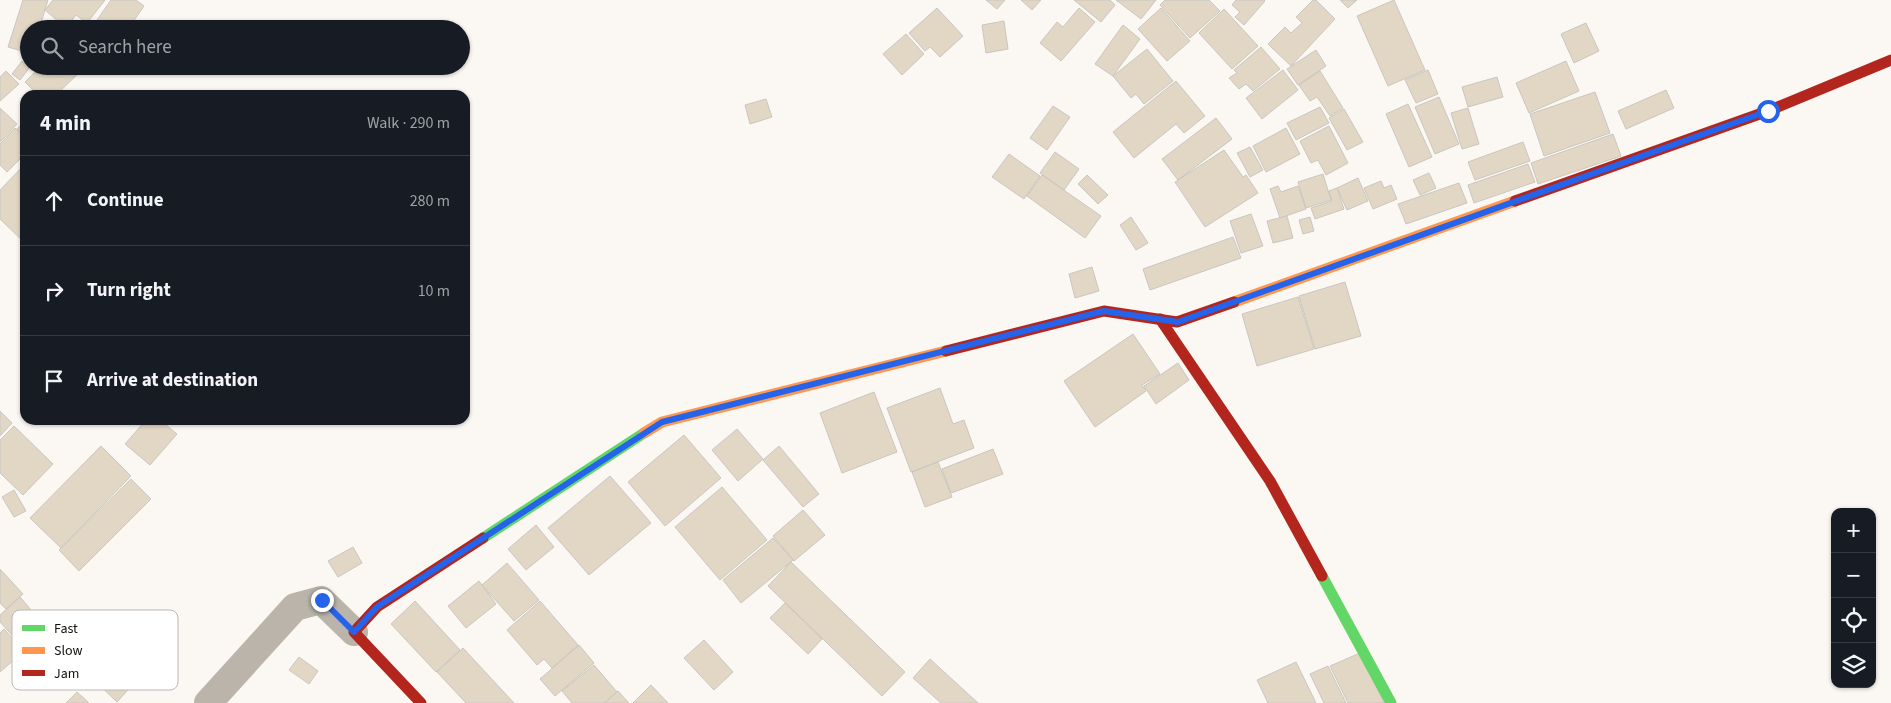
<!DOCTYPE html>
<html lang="en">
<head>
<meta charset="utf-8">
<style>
	:root { --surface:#171b24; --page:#242831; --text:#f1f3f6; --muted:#9ea1a6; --line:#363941 }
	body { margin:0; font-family:"Source Sans 3",sans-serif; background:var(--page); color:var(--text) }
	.controls { position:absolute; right:15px; bottom:15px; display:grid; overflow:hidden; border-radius:10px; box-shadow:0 1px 4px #0004 }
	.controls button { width:45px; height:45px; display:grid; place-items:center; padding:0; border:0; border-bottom:1px solid var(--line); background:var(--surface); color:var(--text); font:25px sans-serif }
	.stop { position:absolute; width:15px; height:15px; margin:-11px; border:4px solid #2563eb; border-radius:50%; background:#fff }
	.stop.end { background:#2563eb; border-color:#fff; box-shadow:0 1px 5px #0008 }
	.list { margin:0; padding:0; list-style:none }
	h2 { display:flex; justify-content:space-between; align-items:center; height:65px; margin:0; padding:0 20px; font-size:21px }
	h2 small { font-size:16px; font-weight:400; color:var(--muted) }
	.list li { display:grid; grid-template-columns:32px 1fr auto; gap:15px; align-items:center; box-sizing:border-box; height:90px; padding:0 20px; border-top:1px solid var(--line) }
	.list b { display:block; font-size:19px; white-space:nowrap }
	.list em { font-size:16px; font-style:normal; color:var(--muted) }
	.icon { flex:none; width:28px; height:28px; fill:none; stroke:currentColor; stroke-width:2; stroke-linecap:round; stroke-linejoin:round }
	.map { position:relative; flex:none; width:1891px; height:703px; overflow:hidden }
	.search { position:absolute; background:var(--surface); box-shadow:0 1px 4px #0004; left:20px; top:20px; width:450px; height:55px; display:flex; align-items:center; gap:12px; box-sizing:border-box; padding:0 18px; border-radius:28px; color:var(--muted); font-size:19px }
	.panel { position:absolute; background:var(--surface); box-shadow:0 1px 4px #0004; left:20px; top:90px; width:450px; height:335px; border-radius:15px }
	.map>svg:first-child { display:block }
	.building { fill:#e1d7c4; stroke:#cac6c0 }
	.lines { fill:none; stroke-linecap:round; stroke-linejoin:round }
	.street { stroke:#bab4aa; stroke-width:28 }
	.fast { stroke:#63d668; stroke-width:11 }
	.slow { stroke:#ff974d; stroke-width:11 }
	.jam { stroke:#b3261e; stroke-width:11 }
	.route { stroke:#2563eb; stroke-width:6 }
	.key { fill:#fff; stroke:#b9b8b6; stroke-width:1 }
	.key-label { font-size:14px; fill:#15120c }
</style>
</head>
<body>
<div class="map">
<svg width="1891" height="703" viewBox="0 0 1891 703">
	<rect width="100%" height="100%" fill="#fbf7f2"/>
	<g class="building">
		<polygon points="23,0 48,0 39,29 29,29 29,53 8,47"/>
		<polygon points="53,0 105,0 87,23 76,15 66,28 45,10"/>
		<polygon points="111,0 136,0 144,6 128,29 109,29 97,20"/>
		<polygon points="986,0 1005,0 997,9"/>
		<polygon points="1021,0 1041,0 1032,10"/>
		<polygon points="1074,0 1110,0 1115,5 1101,22"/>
		<polygon points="1116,0 1156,0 1141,19"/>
		<polygon points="1165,0 1209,0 1220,11 1190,38 1160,5"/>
		<polygon points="1236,0 1264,0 1265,1 1244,25 1235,17 1240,12 1232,5"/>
		<polygon points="1313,0 1316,0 1335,19 1291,66 1268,44 1285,27 1291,33 1302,23 1296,17"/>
		<polygon points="1340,0 1357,0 1348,8"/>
		<polygon points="1394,0 1425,70 1388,86 1357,16"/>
		<polygon points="937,8 963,36 940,57 930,47 925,51 909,33"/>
		<polygon points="1079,8 1095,22 1061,61 1040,43 1057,22 1063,27"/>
		<polygon points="1161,8 1190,41 1167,61 1138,29"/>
		<polygon points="1224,9 1258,46 1232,69 1199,33"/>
		<polygon points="97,20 108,29 89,29"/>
		<polygon points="1004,21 1008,49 986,53 982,25"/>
		<polygon points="1586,23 1599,51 1574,63 1561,34"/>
		<polygon points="1123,25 1140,39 1113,76 1095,64"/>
		<polygon points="906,34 924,54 902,75 883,54"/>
		<polygon points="1261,47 1280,69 1253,91 1246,84 1239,89 1229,78 1237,73 1234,70"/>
		<polygon points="1147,49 1173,81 1144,104 1136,94 1131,98 1113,76"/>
		<polygon points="1316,50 1326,66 1298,85 1287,69"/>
		<polygon points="22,61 30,67 20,80 12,74"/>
		<polygon points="1566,61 1579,91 1529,113 1516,83"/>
		<polygon points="41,66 86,66 56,95 38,95 25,82"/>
		<polygon points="1283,70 1298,90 1262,119 1246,98"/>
		<polygon points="1428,70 1438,94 1416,103 1405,80"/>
		<polygon points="6,71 19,84 0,101 0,77"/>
		<polygon points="1320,71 1343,108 1330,116 1317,97 1310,101 1299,85"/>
		<polygon points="1497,77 1503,97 1468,107 1462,87"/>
		<polygon points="1176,81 1205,116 1184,133 1176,124 1134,158 1113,132"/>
		<polygon points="1666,90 1674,108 1626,129 1618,111"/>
		<polygon points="1595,92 1610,133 1544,156 1530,114"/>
		<polygon points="1439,97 1459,144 1435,154 1415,107"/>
		<polygon points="766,99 772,117 750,124 745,105"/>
		<polygon points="1408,104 1432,157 1409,167 1386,114"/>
		<polygon points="1053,106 1070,117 1047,150 1030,138"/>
		<polygon points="1320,107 1329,123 1296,140 1287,123"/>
		<polygon points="0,108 17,124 0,142"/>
		<polygon points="1468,108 1479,144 1462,149 1451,113"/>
		<polygon points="1344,109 1363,142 1347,150 1329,118"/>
		<polygon points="1216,118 1232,139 1178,180 1162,159"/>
		<polygon points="25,121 25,136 17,129"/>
		<polygon points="1329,126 1348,163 1326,175 1318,160 1311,163 1300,141"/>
		<polygon points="15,128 25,137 25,154 7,172 0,165 0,144"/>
		<polygon points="1286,128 1300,154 1266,172 1253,146"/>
		<polygon points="1613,134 1621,156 1538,184 1531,163"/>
		<polygon points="1523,142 1530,161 1475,180 1468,162"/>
		<polygon points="1250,147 1263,170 1250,177 1237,153"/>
		<polygon points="1224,150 1243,177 1246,175 1258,193 1205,227 1175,182"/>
		<polygon points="1055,152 1079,169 1064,190 1040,173"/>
		<polygon points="1009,154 1040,176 1024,199 992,177"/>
		<polygon points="25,164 25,243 0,219 0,190"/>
		<polygon points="1528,164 1535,182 1474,203 1468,185"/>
		<polygon points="1429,173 1436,188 1420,195 1413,180"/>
		<polygon points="1323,174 1331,200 1306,208 1298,182"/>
		<polygon points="1042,175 1101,216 1085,238 1027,196"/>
		<polygon points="1087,175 1108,195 1098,204 1078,184"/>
		<polygon points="1358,178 1368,201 1347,210 1337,188"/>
		<polygon points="1381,181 1384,188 1391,185 1397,199 1373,209 1364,188"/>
		<polygon points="1459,183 1467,203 1406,224 1398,204"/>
		<polygon points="1278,186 1281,192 1298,186 1306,209 1280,218 1270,189"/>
		<polygon points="1337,188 1344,209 1315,219 1311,208 1332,201 1329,191"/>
		<polygon points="1251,214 1263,246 1241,253 1230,221"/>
		<polygon points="1287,216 1293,238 1273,243 1267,221"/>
		<polygon points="1131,217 1148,243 1136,250 1120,225"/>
		<polygon points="1310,217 1314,231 1303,234 1299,220"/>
		<polygon points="1233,237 1241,258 1150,290 1143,269"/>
		<polygon points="1092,267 1099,291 1075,298 1069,274"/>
		<polygon points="1345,282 1361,336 1315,349 1299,296"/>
		<polygon points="1298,297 1314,349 1257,366 1242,314"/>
		<polygon points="1133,334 1160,374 1142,385 1146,391 1095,427 1064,381"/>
		<polygon points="1178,363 1189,380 1156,404 1144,386"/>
		<polygon points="940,388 953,424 964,420 974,448 911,472 887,408"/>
		<polygon points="874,392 897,452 842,473 820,413"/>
		<polygon points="0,411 12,423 0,436"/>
		<polygon points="146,420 160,420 177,434 150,465 125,444"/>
		<polygon points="14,426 53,464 23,495 0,473 0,440"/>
		<polygon points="737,429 763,459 738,481 712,450"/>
		<polygon points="684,435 721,478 665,526 628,482"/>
		<polygon points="101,446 131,476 61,548 30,518"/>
		<polygon points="779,446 819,494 803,507 763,460"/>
		<polygon points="993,449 1003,474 951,493 942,469"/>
		<polygon points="938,462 952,497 925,507 912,472"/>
		<polygon points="610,476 651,523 589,575 548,528"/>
		<polygon points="131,479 151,499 79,571 59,550"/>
		<polygon points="722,487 767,540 720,580 675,527"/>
		<polygon points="14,490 26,511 14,517 2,497"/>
		<polygon points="803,510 825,535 794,561 773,536"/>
		<polygon points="536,525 554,547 526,570 508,549"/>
		<polygon points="773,538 793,560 741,603 723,580"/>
		<polygon points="353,547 362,563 338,577 328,561"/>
		<polygon points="791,562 905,672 882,696 768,586"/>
		<polygon points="507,563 539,600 514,621 482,585"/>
		<polygon points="0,569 23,594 6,609 0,603"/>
		<polygon points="479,581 496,604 466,628 448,606"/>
		<polygon points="20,597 43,624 20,644 0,622 0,615"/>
		<polygon points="415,601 460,650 436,672 391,624"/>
		<polygon points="540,601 578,645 552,668 544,659 537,665 507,630"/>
		<polygon points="785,603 822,639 808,654 770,618"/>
		<polygon points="4,629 24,651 0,672 0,633"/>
		<polygon points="704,640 733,672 714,690 684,658"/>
		<polygon points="579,645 594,663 555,696 540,679"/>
		<polygon points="463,648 514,703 466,703 437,672"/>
		<polygon points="1360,653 1384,703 1348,703 1330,666"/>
		<polygon points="299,657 318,671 309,684 289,670"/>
		<polygon points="110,659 135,682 117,702 92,678"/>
		<polygon points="930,659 978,703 941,703 913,678"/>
		<polygon points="1296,662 1316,703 1268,703 1257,680"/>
		<polygon points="594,665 617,692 604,703 572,703 562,691"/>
		<polygon points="1328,666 1346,703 1324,703 1310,674"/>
		<polygon points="651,685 668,703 633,703"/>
		<polygon points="618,691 629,703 604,703"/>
		<polygon points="77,692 89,703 66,703"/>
	</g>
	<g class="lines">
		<polyline class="street" points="208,703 295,607 321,600 354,632"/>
		<g class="fast">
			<polyline points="483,538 644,433"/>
			<polyline points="1322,576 1391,703"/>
		</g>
		<g class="slow">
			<polyline points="1234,302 1515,201"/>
			<polyline points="644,433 662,422 946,351"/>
		</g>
		<g class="jam">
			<polyline points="1515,201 1768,111 1891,60"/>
			<polyline points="1160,319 1270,481 1322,576"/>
			<polyline points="946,351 1104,311 1177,322 1234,302"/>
			<polyline points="421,703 354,632 377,607 483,538"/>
		</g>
	</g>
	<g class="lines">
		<polyline class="route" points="322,600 354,632 377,607 662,422 1104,311 1178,322 1768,111"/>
	</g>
	<rect x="12" y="610" width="166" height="80" rx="8" class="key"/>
	<rect x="22" y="625" width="23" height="6" fill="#63d668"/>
	<rect x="22" y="647" width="23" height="7" fill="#ff974d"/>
	<rect x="22" y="670" width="23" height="6" fill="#b3261e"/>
	<g class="key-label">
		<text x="54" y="633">Fast</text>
		<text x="54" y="655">Slow</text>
		<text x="54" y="678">Jam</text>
	</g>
</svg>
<div class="controls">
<button>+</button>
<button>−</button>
<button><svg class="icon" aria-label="locate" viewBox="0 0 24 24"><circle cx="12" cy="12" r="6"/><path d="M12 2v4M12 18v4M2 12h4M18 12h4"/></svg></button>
<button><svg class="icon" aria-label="layers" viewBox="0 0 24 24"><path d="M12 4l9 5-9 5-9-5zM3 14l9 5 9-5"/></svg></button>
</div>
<div class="stop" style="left:1768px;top:111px"></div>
<div class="stop end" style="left:322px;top:600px"></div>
<div class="search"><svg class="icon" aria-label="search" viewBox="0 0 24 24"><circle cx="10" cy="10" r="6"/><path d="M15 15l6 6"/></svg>Search here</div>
<section class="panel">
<h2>4 min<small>Walk · 290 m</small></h2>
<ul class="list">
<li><svg class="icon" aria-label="ahead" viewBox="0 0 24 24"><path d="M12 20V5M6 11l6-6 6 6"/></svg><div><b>Continue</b></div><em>280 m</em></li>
<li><svg class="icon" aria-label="right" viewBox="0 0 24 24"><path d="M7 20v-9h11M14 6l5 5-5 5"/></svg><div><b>Turn right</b></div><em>10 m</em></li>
<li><svg class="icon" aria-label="arrive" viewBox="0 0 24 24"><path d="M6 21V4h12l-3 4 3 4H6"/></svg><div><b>Arrive at destination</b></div></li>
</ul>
</section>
</div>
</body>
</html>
